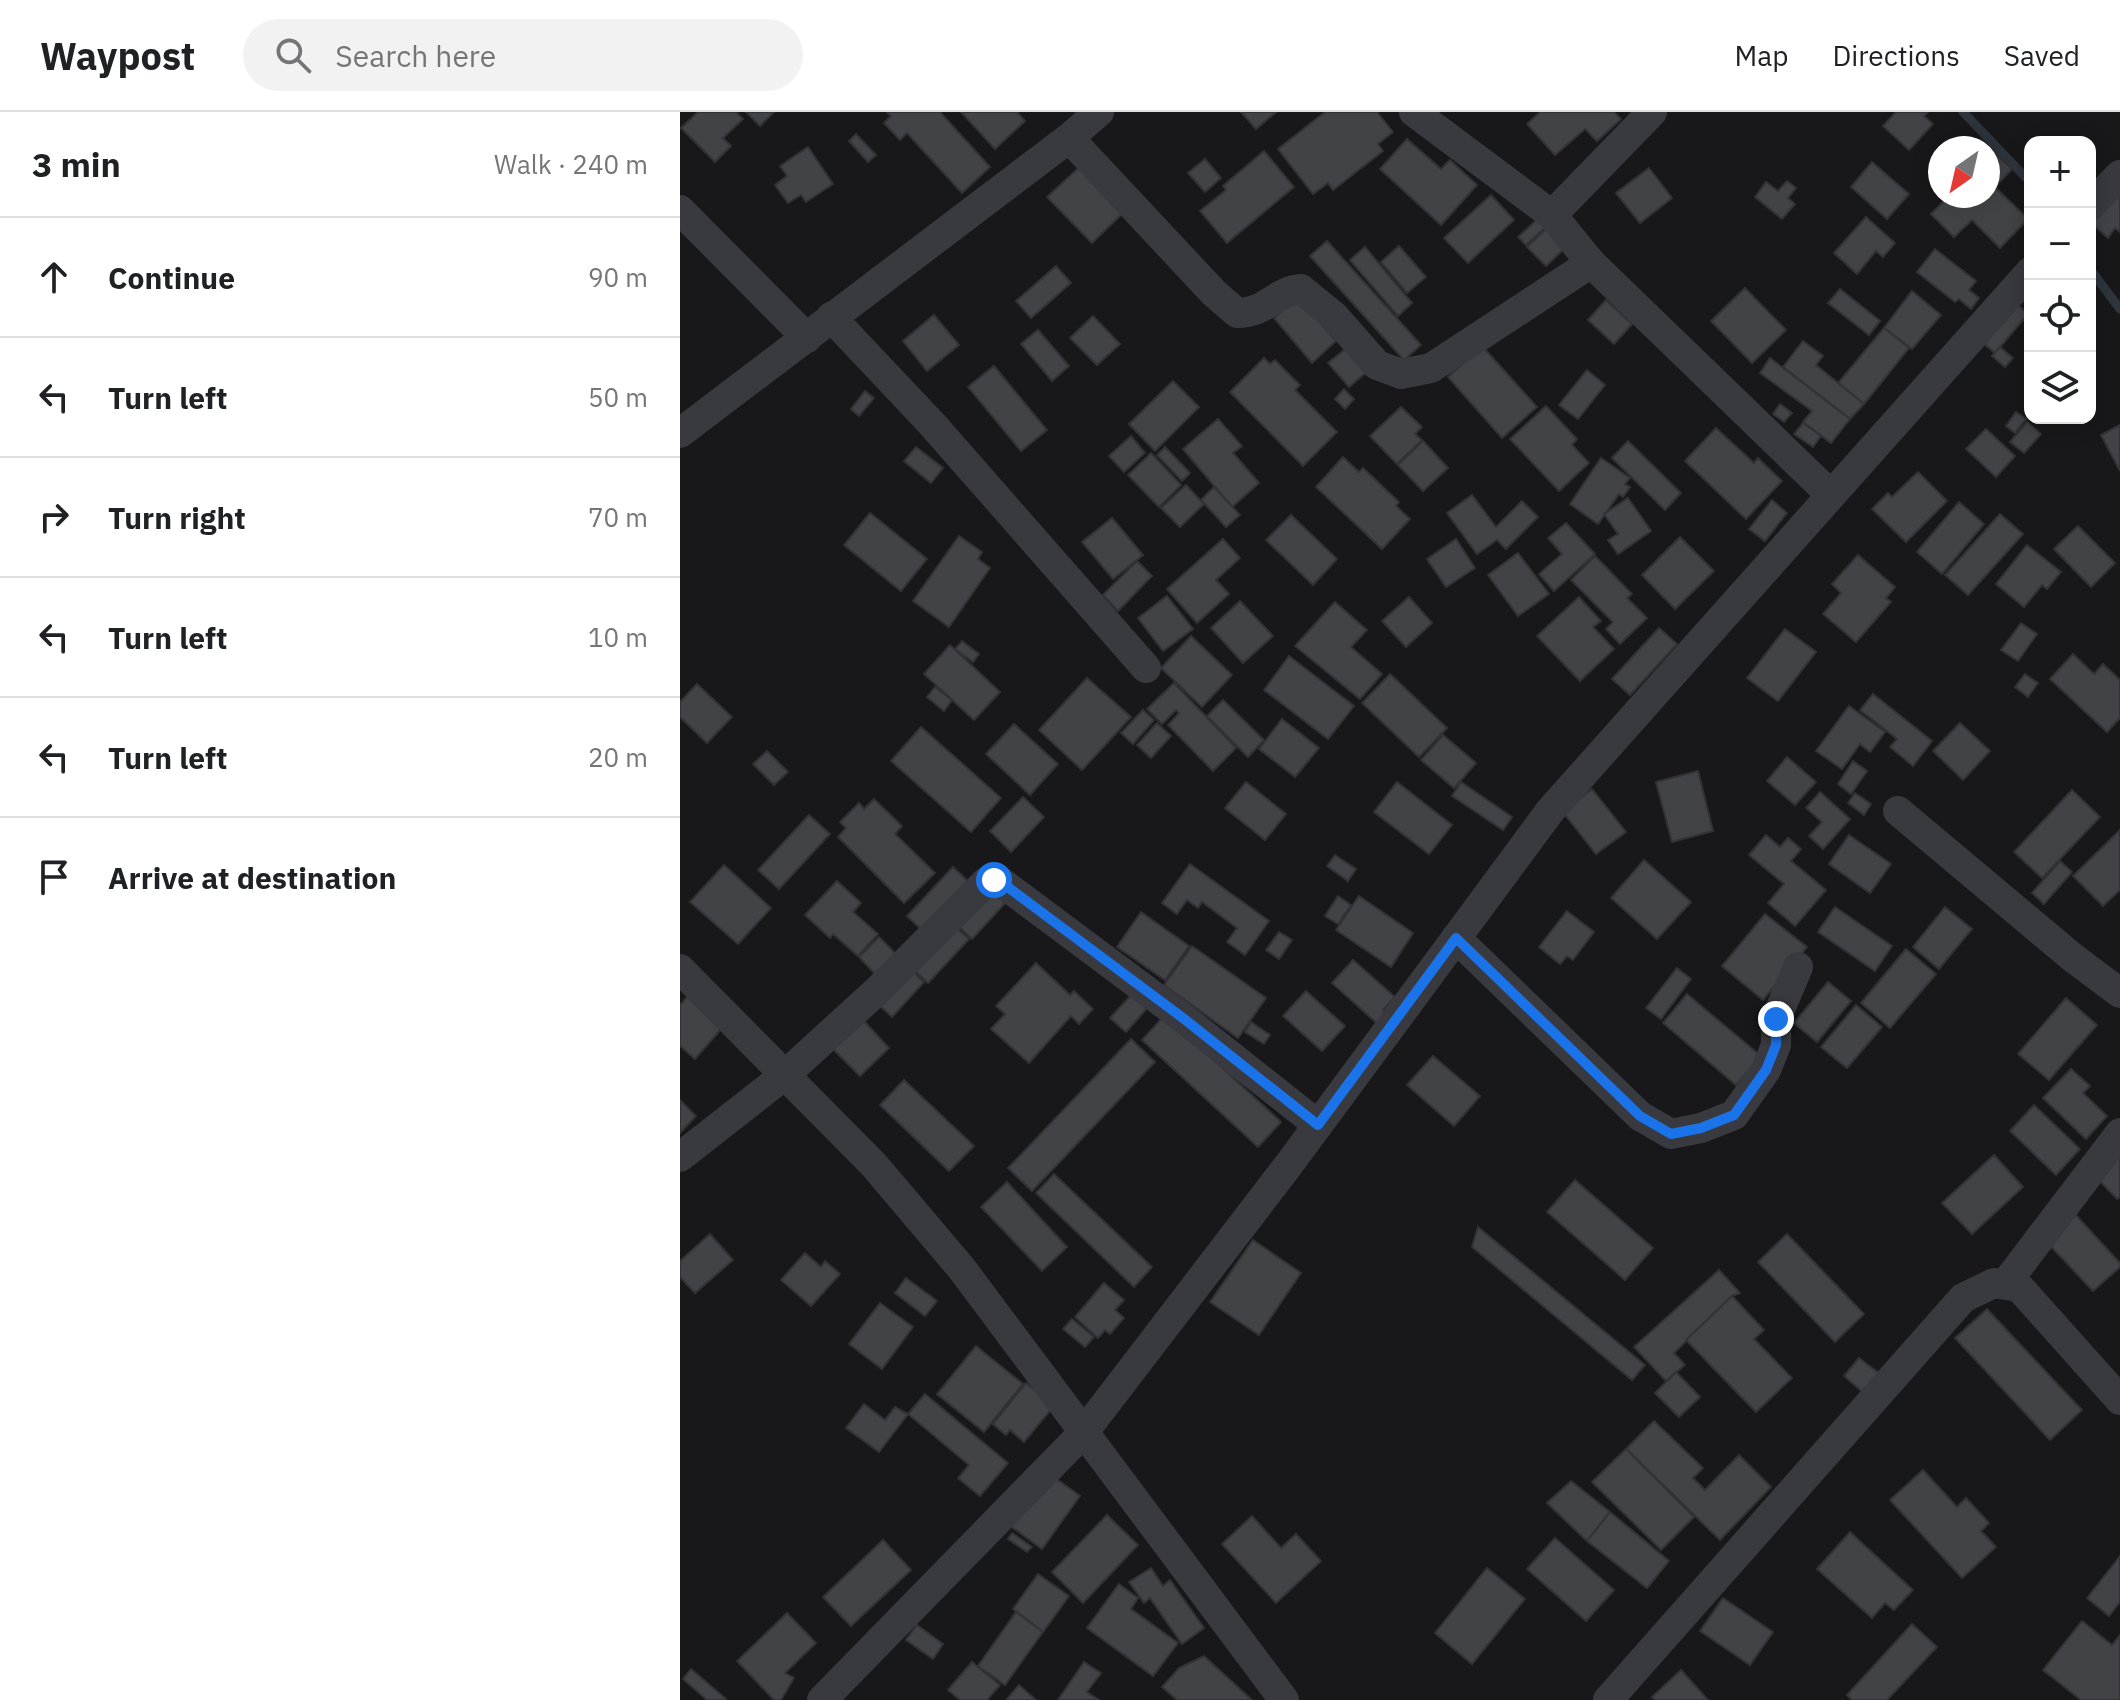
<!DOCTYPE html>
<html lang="en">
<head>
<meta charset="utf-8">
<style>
	:root { --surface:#fff; --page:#f2f2f2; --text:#202124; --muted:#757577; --line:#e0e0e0 }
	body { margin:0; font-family:"IBM Plex Sans",sans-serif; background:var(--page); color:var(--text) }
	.controls { position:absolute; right:24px; top:24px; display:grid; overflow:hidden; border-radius:16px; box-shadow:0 4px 20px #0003 }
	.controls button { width:72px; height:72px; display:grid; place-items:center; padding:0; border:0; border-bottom:2px solid var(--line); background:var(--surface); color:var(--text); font:40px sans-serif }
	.compass { position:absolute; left:1248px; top:24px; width:72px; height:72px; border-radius:50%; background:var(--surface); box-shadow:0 4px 20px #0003; rotate:214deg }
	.stop { position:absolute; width:24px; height:24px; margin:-18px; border:6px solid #1a73e8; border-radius:50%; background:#fff }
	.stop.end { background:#1a73e8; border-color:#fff; box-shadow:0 2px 8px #0008 }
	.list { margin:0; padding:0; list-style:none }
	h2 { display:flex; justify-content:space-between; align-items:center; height:104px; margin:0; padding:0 32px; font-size:34px }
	h2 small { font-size:26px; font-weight:400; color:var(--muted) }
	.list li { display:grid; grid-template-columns:52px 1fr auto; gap:24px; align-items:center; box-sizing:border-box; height:120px; padding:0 32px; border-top:2px solid var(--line) }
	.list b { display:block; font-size:30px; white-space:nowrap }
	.list em { font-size:26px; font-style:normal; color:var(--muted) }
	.icon { flex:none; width:44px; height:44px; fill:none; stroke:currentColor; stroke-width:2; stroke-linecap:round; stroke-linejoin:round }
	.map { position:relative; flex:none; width:1440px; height:1588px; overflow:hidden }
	header { display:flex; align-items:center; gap:48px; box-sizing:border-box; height:112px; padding:0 40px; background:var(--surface); border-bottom:2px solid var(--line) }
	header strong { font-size:38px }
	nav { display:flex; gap:44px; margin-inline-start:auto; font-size:28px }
	.search { width:560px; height:72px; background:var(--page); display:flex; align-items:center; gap:20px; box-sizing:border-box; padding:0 28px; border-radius:44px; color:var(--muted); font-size:30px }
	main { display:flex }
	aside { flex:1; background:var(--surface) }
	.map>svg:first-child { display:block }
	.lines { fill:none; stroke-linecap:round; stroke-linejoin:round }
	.stream { stroke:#2f353d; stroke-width:9 }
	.building { fill:#424347; stroke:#333236; stroke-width:2 }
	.minor { stroke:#393a3f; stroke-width:30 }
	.route { stroke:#1a73e8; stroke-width:10 }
</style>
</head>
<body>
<header>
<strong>Waypost</strong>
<div class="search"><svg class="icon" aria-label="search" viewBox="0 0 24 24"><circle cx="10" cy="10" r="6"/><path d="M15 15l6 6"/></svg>Search here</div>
<nav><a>Map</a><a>Directions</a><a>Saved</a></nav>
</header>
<main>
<aside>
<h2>3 min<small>Walk · 240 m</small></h2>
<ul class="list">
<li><svg class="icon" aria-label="ahead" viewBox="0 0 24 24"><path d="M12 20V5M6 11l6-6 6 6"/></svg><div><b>Continue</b></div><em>90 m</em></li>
<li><svg class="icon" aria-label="left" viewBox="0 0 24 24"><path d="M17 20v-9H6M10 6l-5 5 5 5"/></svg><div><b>Turn left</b></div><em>50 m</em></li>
<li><svg class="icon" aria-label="right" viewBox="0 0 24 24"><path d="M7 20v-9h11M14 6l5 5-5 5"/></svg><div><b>Turn right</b></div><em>70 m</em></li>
<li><svg class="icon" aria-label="left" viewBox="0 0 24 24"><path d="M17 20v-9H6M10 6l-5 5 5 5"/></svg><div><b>Turn left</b></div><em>10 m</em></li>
<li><svg class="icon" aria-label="left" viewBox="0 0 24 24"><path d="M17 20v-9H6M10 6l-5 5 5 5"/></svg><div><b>Turn left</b></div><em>20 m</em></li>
<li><svg class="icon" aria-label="arrive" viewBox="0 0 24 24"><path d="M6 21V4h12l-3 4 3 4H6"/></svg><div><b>Arrive at destination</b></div></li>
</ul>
</aside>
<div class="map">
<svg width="1440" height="1588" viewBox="0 0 1440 1588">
	<rect width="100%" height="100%" fill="#18181a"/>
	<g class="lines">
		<g class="stream">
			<polyline points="1283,0 1350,70"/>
			<polyline points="1410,157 1440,197"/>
		</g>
	</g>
	<g class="building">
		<polygon points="18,0 56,0 63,7 43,26 51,34 35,50 1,16"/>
		<polygon points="66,0 94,0 80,14"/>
		<polygon points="207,0 260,0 310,55 282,81 227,21 220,28 204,11 211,4"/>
		<polygon points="281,0 337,0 345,9 315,37"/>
		<polygon points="561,0 596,0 576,17"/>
		<polygon points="645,0 697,0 713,20 698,32 703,39 653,78 648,71 633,82 598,37"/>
		<polygon points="860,0 934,0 941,7 917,29 905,17 875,43 847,12"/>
		<polygon points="1216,0 1248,0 1244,4 1253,12 1229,38 1203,14"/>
		<polygon points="176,22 196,43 188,50 169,29"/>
		<polygon points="727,27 761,57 770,48 797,73 761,113 700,57"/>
		<polygon points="1301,28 1332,57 1315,75 1348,107 1320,136 1292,108 1274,125 1251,102 1269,84 1276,84 1279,87 1282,84 1308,84 1308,36 1293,36"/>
		<polygon points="128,35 153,72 126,90 121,83 108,91 95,73 107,64 100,54"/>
		<polygon points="584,39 614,75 547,131 520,99 546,78 543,74"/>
		<polygon points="525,47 541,66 525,80 508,61"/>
		<polygon points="405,50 442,102 412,131 367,85"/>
		<polygon points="1192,50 1229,82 1207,107 1171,75"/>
		<polygon points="969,56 992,86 960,111 936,81"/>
		<polygon points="1107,69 1116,76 1108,86 1115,92 1102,107 1075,85 1086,70 1098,79"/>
		<polygon points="1440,81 1440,120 1435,116 1428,126 1411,111"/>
		<polygon points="811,83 834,108 788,151 764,126"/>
		<polygon points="861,104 868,113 846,133 838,125"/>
		<polygon points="1186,105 1215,131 1203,145 1196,139 1177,162 1154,141"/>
		<polygon points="869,114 887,134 866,154 847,135"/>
		<polygon points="647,129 741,233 724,248 630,144"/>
		<polygon points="719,134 746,165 727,181 701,150"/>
		<polygon points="685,135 732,191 718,204 670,148"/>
		<polygon points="1255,137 1296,169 1289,178 1299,186 1291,197 1279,187 1275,190 1237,160"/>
		<polygon points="376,154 391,171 351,206 336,189"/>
		<polygon points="1065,176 1106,218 1072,251 1031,209"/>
		<polygon points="1160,177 1200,209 1189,223 1148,191"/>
		<polygon points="1232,179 1261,203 1232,237 1204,216"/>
		<polygon points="619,185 656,229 632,251 594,206"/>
		<polygon points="926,188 952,212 934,232 908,208"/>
		<polygon points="1338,193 1348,202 1315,241 1304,232"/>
		<polygon points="254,203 279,233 247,259 223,229"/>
		<polygon points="413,204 440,232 417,253 390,226"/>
		<polygon points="1204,216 1229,236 1184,292 1158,271"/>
		<polygon points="358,218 389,254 372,269 341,232"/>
		<polygon points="1123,229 1143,244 1136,253 1184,292 1170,307 1103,255"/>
		<polygon points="802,234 857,295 822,326 768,265"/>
		<polygon points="668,235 688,259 669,275 648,251"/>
		<polygon points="1320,235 1333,246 1325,255 1312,244"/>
		<polygon points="584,246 590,252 595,248 620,273 615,278 657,320 623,354 550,280"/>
		<polygon points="1090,246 1170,307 1151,331 1123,310 1132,299 1080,261"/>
		<polygon points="314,254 367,318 341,339 288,275"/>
		<polygon points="907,258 925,273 898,307 879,293"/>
		<polygon points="493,269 519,295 475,339 449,312"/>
		<polygon points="664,277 674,287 665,297 655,287"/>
		<polygon points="185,279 194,286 179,304 171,297"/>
		<polygon points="1100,292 1112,301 1104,310 1093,302"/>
		<polygon points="866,294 897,327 892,333 909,351 879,379 830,327"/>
		<polygon points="721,295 742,315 735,322 742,328 717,352 690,324"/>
		<polygon points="1336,300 1346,307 1335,321 1326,314"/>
		<polygon points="538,307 562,334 553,341 579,371 552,395 503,337"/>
		<polygon points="1347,310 1361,322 1344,341 1330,330"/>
		<polygon points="1123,311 1141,324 1133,335 1114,322"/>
		<polygon points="1440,313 1440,359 1421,323"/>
		<polygon points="1036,316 1074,351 1078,346 1102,369 1066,407 1005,349"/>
		<polygon points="1306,317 1335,344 1316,365 1286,337"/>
		<polygon points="451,324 465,341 444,360 429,344"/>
		<polygon points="743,329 768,356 743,379 718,353"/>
		<polygon points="948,329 1001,381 985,398 932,346"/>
		<polygon points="236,335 263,356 251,371 224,349"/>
		<polygon points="485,335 510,361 502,369 477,343"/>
		<polygon points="471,341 501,373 479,395 448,363"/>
		<polygon points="663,345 679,360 683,356 719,390 716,394 730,407 702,437 636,375"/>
		<polygon points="921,346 950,366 945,372 950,375 943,385 939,382 918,412 890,392"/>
		<polygon points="1238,360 1267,389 1226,430 1192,397 1208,381 1212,385"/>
		<polygon points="506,373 524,392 500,415 481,396"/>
		<polygon points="534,375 560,403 546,415 521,388"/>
		<polygon points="792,383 816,415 842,389 858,405 826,437 817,428 797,442 767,401"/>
		<polygon points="948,386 971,419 938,442 928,428 938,422 924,402"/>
		<polygon points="1092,388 1107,401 1085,429 1069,417"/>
		<polygon points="1279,390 1304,412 1262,462 1237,440"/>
		<polygon points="190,401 247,447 221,479 164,433"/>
		<polygon points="1320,402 1343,422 1288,483 1265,463"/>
		<polygon points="611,403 657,447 633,473 586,428"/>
		<polygon points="432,406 463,443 433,467 402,430"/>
		<polygon points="886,411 915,442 874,479 859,462 882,442 868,426"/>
		<polygon points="1398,414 1435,451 1411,475 1374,437"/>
		<polygon points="279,424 302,440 298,447 310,456 269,515 233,489"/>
		<polygon points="1000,425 1034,459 995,497 962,463"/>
		<polygon points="543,427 560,446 536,468 549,482 517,511 487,477"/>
		<polygon points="776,427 795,456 766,475 747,447"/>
		<polygon points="1347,433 1381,460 1367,477 1362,473 1344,495 1316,472"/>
		<polygon points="838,441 869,482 838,504 808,463"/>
		<polygon points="1178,443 1215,475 1206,486 1211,490 1176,530 1143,502 1161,481 1152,472"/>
		<polygon points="915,444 952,482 947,486 967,506 940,532 926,517 933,510 891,468"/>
		<polygon points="457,449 472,464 438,499 423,483"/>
		<polygon points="487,484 513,517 483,539 458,506"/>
		<polygon points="729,485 752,511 726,535 702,509"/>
		<polygon points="899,485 921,509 913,515 934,537 900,569 857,524"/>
		<polygon points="560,489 593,524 563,551 531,516"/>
		<polygon points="655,490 687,518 671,535 702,562 680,587 615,534"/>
		<polygon points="1341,511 1357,522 1338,549 1321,538"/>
		<polygon points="979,516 997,532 950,583 932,567"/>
		<polygon points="1105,517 1136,540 1098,589 1067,566"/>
		<polygon points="511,524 552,563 522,595 481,556"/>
		<polygon points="282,529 299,542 293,550 275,537"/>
		<polygon points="270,533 320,580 294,608 244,562"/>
		<polygon points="1393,542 1414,562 1423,552 1440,568 1440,606 1427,620 1370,567"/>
		<polygon points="609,544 674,594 648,627 584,578"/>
		<polygon points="710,562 767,616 739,645 682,591"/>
		<polygon points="1345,562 1358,571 1348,585 1335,575"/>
		<polygon points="407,566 451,605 402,658 359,618"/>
		<polygon points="494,571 556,636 533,659 488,613 499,601 496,598 482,612 467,597"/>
		<polygon points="17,572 52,605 27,631 0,605 0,590"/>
		<polygon points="255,575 272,588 264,599 247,585"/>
		<polygon points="1193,582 1252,629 1233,654 1210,635 1217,627 1180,598"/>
		<polygon points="543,588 584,628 568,645 527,604"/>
		<polygon points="1169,594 1205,620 1190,640 1180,632 1162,657 1136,639"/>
		<polygon points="463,598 474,608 453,632 441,621"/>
		<polygon points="602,607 639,636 615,665 579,637"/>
		<polygon points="477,611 491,624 471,646 457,633"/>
		<polygon points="1280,611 1310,639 1283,668 1253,639"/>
		<polygon points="334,612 378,652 350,683 306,642"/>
		<polygon points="241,615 321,686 291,720 211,649"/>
		<polygon points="763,623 796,651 774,676 741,648"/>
		<polygon points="87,639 108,660 94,673 73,652"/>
		<polygon points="1107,645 1136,670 1115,693 1087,669"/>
		<polygon points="1173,649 1187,659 1171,682 1158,672"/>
		<polygon points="1018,659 1033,719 992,730 976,670"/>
		<polygon points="566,670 606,702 585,728 545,696"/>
		<polygon points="717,670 772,713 749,742 694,700"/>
		<polygon points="781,670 832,705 823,718 772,684"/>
		<polygon points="912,677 946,720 916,742 883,700"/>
		<polygon points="1392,678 1420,705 1362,766 1334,740"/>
		<polygon points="1140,680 1170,707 1143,737 1129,724 1142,710 1126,696"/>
		<polygon points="1175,681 1191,692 1184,703 1168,691"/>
		<polygon points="343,685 364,705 331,740 310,719"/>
		<polygon points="194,687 222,714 215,722 255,761 224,791 158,725 166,716 160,710 179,691 184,697"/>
		<polygon points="129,703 150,722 99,777 78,758"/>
		<polygon points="1440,718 1440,778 1423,794 1393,764"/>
		<polygon points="1086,723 1100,735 1108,726 1121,737 1111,749 1146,778 1115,814 1088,791 1104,772 1069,743"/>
		<polygon points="1169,723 1211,752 1190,781 1149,752"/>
		<polygon points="655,743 676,757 668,769 647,754"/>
		<polygon points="964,748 1011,790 977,827 931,786"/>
		<polygon points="1380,749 1392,760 1364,792 1352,781"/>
		<polygon points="510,752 589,809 565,843 547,830 557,816 522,790 518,796 507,788 497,802 482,791"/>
		<polygon points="44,753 91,796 58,832 10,790"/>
		<polygon points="273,755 293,774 247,823 227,804"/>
		<polygon points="157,769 181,791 173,800 198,822 178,844 153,822 150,826 125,803"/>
		<polygon points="312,773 328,788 292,827 276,812"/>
		<polygon points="658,784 671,793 658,812 645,804"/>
		<polygon points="679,784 733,821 711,855 656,818"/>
		<polygon points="1155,795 1212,834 1195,859 1138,820"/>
		<polygon points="1265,795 1292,817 1259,857 1233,835"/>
		<polygon points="887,799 914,820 893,848 887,844 880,852 859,835"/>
		<polygon points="461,800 509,834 485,868 437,835"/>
		<polygon points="1085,802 1127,835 1083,888 1042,854"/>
		<polygon points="274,814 289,827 248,871 233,857"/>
		<polygon points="599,820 612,828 599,847 586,838"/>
		<polygon points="199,825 220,846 199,866 179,845"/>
		<polygon points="512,834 586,886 558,926 484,873"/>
		<polygon points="1226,837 1256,862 1210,916 1181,891"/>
		<polygon points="673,848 715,885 703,898 710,904 700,914 652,871"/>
		<polygon points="356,851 390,883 394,879 413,897 399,912 391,904 349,951 311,917 325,902 316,894"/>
		<polygon points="997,856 1011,867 981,907 966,896"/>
		<polygon points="231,858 244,870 212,905 199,893"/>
		<polygon points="1148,870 1171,889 1137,930 1114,911"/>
		<polygon points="455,879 470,893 446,920 430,906"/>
		<polygon points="626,879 665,914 642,939 603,904"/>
		<polygon points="1007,882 1081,944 1056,973 983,911"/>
		<polygon points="7,885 42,916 15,947 0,934 0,893"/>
		<polygon points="1386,886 1417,913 1369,968 1338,942"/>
		<polygon points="1176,893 1202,915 1167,956 1141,935"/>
		<polygon points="485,903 601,1010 578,1035 462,928"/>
		<polygon points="183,908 209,936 180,964 153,937"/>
		<polygon points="571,910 590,923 584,932 565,920"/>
		<polygon points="451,927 475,950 352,1079 328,1056"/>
		<polygon points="753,944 800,984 774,1014 727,973"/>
		<polygon points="1391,957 1410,974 1403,981 1427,1004 1406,1027 1363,986"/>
		<polygon points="224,968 294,1034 269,1059 200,993"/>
		<polygon points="0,988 16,1004 0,1021"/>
		<polygon points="1354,993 1400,1037 1376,1063 1330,1019"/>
		<polygon points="1440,1041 1440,1085 1437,1087 1412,1061"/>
		<polygon points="1314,1043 1343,1075 1292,1122 1262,1091"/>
		<polygon points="374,1062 472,1155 454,1175 356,1081"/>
		<polygon points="895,1068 973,1136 945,1168 867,1100"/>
		<polygon points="327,1070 387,1135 362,1159 301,1095"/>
		<polygon points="1392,1099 1440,1151 1440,1155 1413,1179 1363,1126"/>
		<polygon points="798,1115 965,1253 952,1268 792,1135"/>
		<polygon points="30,1122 53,1148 15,1181 0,1165 0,1149"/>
		<polygon points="1107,1122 1184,1202 1155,1230 1078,1150"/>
		<polygon points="573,1128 621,1161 579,1223 530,1190"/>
		<polygon points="125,1141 141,1155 145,1149 160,1162 131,1194 101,1168"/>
		<polygon points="1039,1158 1060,1181 1052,1184 994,1241 1005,1253 986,1269 954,1235"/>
		<polygon points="226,1166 257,1189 245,1204 215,1181"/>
		<polygon points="424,1171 444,1188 435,1198 444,1206 430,1222 425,1218 418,1226 395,1205"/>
		<polygon points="1052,1184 1084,1218 1074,1227 1112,1266 1076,1300 1006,1228"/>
		<polygon points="200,1191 233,1215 202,1257 169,1232"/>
		<polygon points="1307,1197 1402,1298 1370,1328 1275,1226"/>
		<polygon points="392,1207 414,1225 405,1235 383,1217"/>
		<polygon points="296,1234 343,1272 304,1320 257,1282"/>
		<polygon points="1179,1246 1200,1262 1184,1281 1164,1264"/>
		<polygon points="996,1260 1020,1285 999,1305 975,1281"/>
		<polygon points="346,1271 374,1294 344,1330 330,1318 326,1323 313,1312"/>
		<polygon points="245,1282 328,1351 300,1384 278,1366 289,1353 228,1302"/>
		<polygon points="184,1292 205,1308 215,1295 228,1302 199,1340 166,1316"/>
		<polygon points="974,1309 1023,1356 1013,1366 1025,1378 1059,1343 1091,1375 1040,1428 946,1337"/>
		<polygon points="946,1337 1014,1405 981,1438 912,1370"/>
		<polygon points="1243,1358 1277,1395 1286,1386 1309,1411 1301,1419 1316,1435 1282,1466 1210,1388"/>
		<polygon points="367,1360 400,1384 362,1437 329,1413"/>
		<polygon points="891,1369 930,1400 907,1429 867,1391"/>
		<polygon points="930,1400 989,1449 967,1476 907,1429"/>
		<polygon points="427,1403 458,1433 403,1491 372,1460"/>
		<polygon points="572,1404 601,1436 616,1422 641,1449 596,1491 542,1432"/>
		<polygon points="1170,1420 1233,1478 1214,1498 1205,1491 1192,1506 1137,1457"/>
		<polygon points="332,1421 352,1435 347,1440 328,1427"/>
		<polygon points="875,1426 934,1478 906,1509 847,1457"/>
		<polygon points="203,1428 231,1458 171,1514 143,1485"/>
		<polygon points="1440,1444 1440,1490 1429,1504 1407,1486"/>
		<polygon points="471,1456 483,1474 490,1468 524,1516 502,1532 470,1486 464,1491 449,1470"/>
		<polygon points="807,1456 845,1487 792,1552 755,1521"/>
		<polygon points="358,1462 389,1484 363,1520 333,1497"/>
		<polygon points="439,1472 458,1486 451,1497 498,1531 473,1564 407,1516"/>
		<polygon points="1043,1486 1093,1520 1070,1553 1020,1519"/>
		<polygon points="336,1500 363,1520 325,1573 298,1554"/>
		<polygon points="107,1501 136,1531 105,1561 114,1566 101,1588 94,1588 57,1549"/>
		<polygon points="1402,1509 1432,1533 1440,1523 1440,1588 1401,1588 1363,1558"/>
		<polygon points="1232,1512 1257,1535 1207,1588 1172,1588 1167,1583"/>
		<polygon points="237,1513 263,1532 253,1547 226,1528"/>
		<polygon points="524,1544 572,1588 497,1588 482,1575 499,1556"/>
		<polygon points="292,1550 320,1573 307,1588 280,1588 268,1578"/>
		<polygon points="404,1550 421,1561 407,1580 419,1588 378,1588"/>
		<polygon points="11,1557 46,1587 46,1588 27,1588 3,1567"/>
		<polygon points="1001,1558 1028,1588 975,1588 972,1585"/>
		<polygon points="339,1573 356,1588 326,1588"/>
	</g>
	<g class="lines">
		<g class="minor">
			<polyline points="734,0 872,103 911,151 1151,383"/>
			<path d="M389 26 534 181 557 201C587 201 595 179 621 177L654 204 697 253 721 262 751 256 911 151"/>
			<polyline points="1410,94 1440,63"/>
			<polyline points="0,98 127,226"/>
			<polyline points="872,103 972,0"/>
			<polyline points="151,205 252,312 466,556"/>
			<polyline points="0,321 389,26 419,0"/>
			<polyline points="1218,699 1392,845 1440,881"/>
			<polyline points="776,826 960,1004 991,1022 1021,1016 1054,1003 1086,958 1096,933 1096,907 1118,855"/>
			<polyline points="0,857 194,1053 282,1157 604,1588"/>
			<polyline points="0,1045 106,962 199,877 306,770 321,770 503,906 638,1013"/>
			<polyline points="1326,1171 1440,1021"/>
			<polyline points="142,1588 404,1320 610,1051 870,699 1350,160"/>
			<polyline points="928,1588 1283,1186 1314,1171 1339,1175 1440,1288"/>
		</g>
	</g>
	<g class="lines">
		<polyline class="route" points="314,768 321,770 503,906 638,1013 776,826 960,1004 991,1022 1021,1016 1054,1003 1086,958 1096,933 1096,907"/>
	</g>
</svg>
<div class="controls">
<button>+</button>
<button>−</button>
<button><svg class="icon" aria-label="locate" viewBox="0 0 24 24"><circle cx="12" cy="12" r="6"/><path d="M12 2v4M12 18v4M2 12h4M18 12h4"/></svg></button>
<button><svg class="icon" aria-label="layers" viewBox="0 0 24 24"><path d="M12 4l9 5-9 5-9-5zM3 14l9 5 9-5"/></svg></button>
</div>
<svg class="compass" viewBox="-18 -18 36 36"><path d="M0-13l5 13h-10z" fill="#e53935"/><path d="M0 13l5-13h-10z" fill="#757577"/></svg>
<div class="stop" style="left:314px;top:768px"></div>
<div class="stop end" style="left:1096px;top:907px"></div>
</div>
</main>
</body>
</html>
